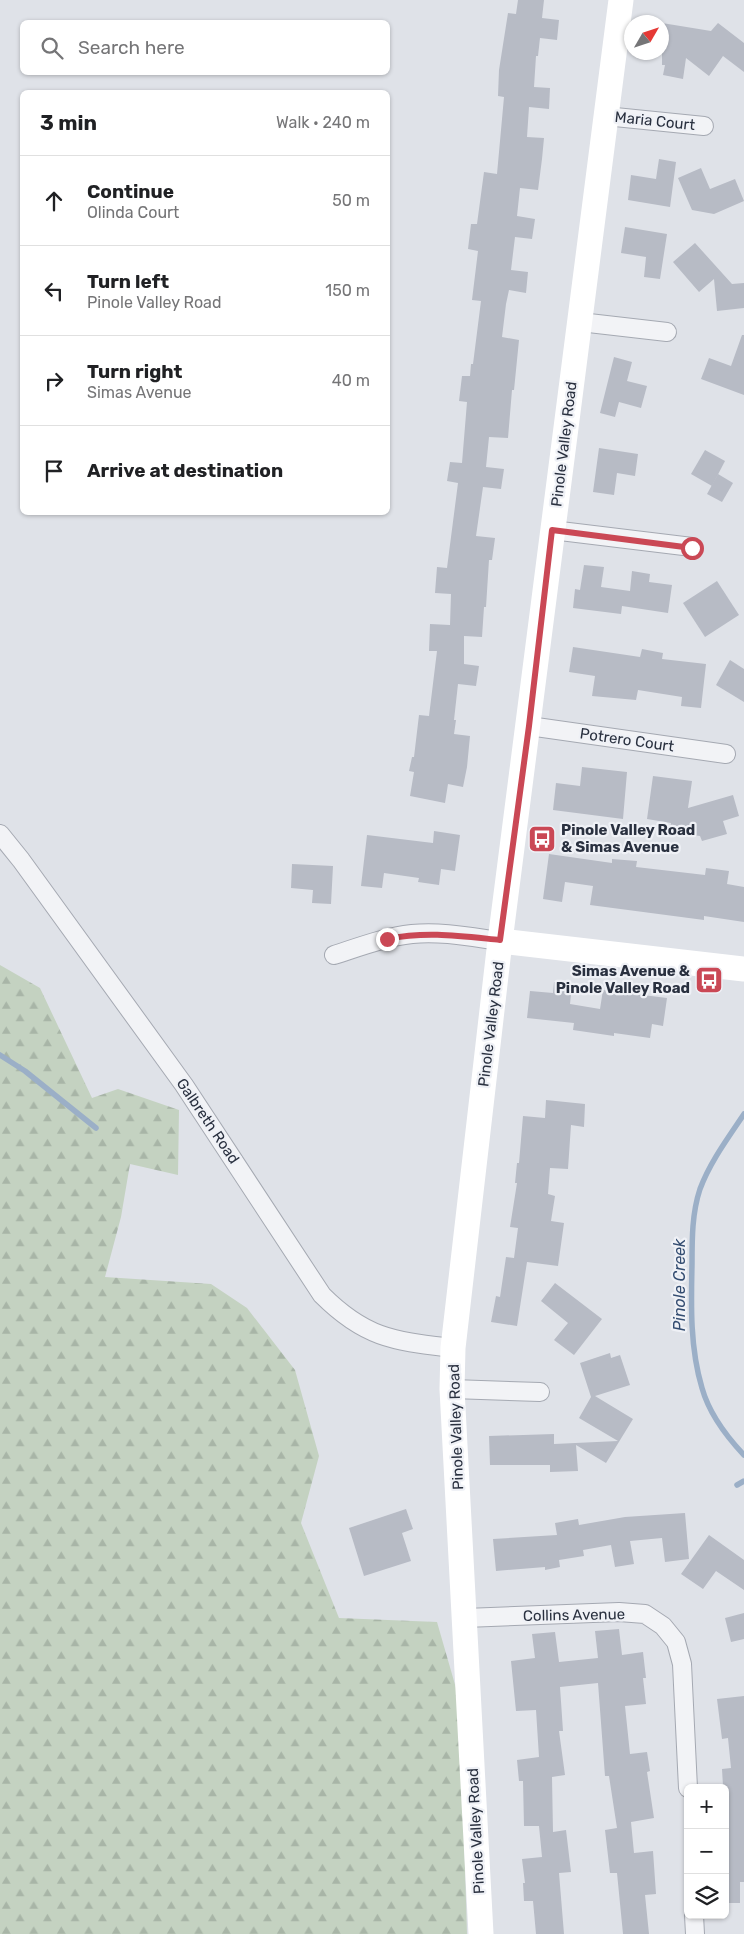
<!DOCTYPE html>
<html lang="en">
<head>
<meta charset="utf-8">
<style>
	:root { --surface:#fff; --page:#f6f6f6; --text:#202124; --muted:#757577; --line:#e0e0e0 }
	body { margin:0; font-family:Rubik,sans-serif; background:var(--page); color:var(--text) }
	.controls { position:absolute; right:15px; bottom:15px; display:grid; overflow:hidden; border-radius:8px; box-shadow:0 1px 4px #0004 }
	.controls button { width:45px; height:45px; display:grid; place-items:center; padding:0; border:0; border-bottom:1px solid var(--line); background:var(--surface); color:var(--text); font:25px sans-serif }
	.compass { position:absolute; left:624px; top:15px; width:45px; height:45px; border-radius:50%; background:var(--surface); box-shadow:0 1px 4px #0004; rotate:51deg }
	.stop { position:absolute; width:15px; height:15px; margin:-11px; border:4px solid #ca4855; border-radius:50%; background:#fff }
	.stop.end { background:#ca4855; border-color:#fff; box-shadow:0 1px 5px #0008 }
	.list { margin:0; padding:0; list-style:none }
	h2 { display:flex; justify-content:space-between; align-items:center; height:65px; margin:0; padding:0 20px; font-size:21px }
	h2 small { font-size:16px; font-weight:400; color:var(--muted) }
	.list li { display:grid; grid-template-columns:32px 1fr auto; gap:15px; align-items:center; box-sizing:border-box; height:90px; padding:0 20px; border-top:1px solid var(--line) }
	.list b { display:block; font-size:19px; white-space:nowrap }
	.list p { margin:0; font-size:16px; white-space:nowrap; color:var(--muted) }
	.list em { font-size:16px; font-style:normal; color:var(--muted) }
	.icon { flex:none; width:28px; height:28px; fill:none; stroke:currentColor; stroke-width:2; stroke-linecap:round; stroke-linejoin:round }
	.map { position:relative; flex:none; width:744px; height:1934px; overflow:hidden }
	.search { position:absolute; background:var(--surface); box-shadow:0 1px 4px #0004; left:20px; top:20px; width:370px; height:55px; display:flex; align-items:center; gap:12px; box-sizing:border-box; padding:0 18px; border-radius:8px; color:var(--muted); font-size:19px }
	.panel { position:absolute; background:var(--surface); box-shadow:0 1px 4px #0004; left:20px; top:90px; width:370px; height:425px; border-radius:8px }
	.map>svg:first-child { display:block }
	.forest { fill:url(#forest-firs) }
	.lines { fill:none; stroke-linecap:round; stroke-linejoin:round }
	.stream { stroke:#9bafc7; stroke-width:5.5 }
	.building { fill:#b7bbc5 }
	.street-casing { stroke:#a5a9b2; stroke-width:20 }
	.street { stroke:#f2f3f6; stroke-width:18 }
	.secondary { stroke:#fff; stroke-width:25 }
	.route { stroke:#ca4855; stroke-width:6 }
	.labels { text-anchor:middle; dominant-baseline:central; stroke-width:4.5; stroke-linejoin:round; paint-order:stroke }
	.street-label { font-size:15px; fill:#29303f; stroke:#eff1f6 }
	.poi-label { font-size:15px; font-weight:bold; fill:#29303f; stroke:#eff1f6; text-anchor:start }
	.water-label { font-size:16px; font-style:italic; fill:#344d71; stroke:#eff1f6 }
</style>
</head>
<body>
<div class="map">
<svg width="744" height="1934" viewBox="0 0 744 1934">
	<defs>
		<pattern id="forest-firs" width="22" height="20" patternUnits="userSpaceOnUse" patternTransform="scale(1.25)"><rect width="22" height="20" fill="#c4d2c1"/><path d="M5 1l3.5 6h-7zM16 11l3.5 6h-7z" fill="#a8b5a7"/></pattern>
	</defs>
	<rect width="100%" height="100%" fill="#dfe2e8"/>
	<polygon class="forest" points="0,965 40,988 92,1098 118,1089 179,1110 178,1175 130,1164 121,1217 105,1277 211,1284 247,1308 295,1370 319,1456 301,1523 339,1618 437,1622 460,1702 467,1934 0,1934"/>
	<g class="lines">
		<g class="stream">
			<polyline points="0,1055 25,1071 96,1128"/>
			<path d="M744 1114C728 1138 710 1162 700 1189 692 1213 692 1239 692 1264 691 1306 690 1348 702 1388 709 1413 727 1437 744 1455"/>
			<polyline points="737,1485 744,1481"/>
		</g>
	</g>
	<g class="building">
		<polygon points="518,0 544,0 542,18 559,20 557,40 540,38 538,56 536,56 534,87 550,88 549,109 529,107 527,137 544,138 542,159 538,190 520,188 517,216 535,219 532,239 515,237 511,270 528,272 526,293 509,290 506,304 502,337 519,340 514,390 512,390 508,438 489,437 486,467 504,469 501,489 483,487 476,536 495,538 492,560 489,560 486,607 484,607 482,637 464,636 464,664 479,666 476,686 458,684 454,720 456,720 454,734 470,736 467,767 463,787 448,784 445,803 410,796 414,772 409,771 412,757 414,757 419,715 429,716 437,651 429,651 430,624 450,625 451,594 435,593 437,567 447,568 458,483 447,481 450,462 462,463 467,402 459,401 462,376 470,376 471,364 473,364 481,301 472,300 478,251 468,249 471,224 477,224 484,172 497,174 504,97 498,96 499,70 508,13 516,14"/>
		<polygon points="662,23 711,31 718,23 744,43 744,72 723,56 709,76 686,58 683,79 663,75 665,65 662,65"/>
		<polygon points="659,159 676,162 670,207 628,200 631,175 656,179"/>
		<polygon points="701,168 710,189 735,179 744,201 714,214 692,210 678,178"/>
		<polygon points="625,227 667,234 660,279 644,277 646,257 621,253"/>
		<polygon points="695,243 732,284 744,283 744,308 717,311 714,279 699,292 673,262"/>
		<polygon points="742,335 744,335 744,395 701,379 709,358 731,366"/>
		<polygon points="614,357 632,362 627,381 647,386 641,408 619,402 615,417 600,413"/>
		<polygon points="599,448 638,454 635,476 617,473 614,495 593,492"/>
		<polygon points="705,450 725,461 712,486 691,474"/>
		<polygon points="718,474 733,483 722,502 707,494"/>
		<polygon points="584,565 604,567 601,587 630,591 632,571 650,574 649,582 672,585 668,613 622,606 621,614 573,608 575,589 580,590"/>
		<polygon points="717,581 739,615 705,637 683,603"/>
		<polygon points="573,647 640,657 642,649 663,653 662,659 706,664 701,708 681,706 682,697 638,690 636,700 592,696 595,676 569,672"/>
		<polygon points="730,660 744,669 744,702 716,685"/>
		<polygon points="582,767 627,772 623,819 553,810 556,783 580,786"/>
		<polygon points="653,776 692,781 688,808 733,795 739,816 723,821 727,834 702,841 700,836 670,832 671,823 647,819"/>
		<polygon points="434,831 460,835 455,871 441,869 439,885 418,882 419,878 384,873 382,888 361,886 367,835 433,843"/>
		<polygon points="549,854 612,863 612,859 637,861 636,867 705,875 706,868 729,871 727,884 744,887 744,922 704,916 704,920 590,905 593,886 565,882 562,902 543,899"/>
		<polygon points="292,864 333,866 331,904 312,903 313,890 291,888"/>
		<polygon points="554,982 572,985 570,1004 600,1009 603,990 667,998 663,1026 652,1024 650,1038 614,1033 614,1036 573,1030 574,1023 527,1018 530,991 553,993"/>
		<polygon points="546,1100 585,1104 584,1127 571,1125 568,1169 550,1168 548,1194 555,1196 551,1221 564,1223 558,1266 527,1262 517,1326 491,1322 496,1296 500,1297 506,1257 514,1258 518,1228 510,1227 517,1183 515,1183 517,1163 519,1163 523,1116 545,1118"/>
		<polygon points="555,1283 602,1319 574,1355 554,1340 568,1323 541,1301"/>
		<polygon points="610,1353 611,1358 620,1355 630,1385 595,1396 633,1419 606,1463 576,1445 578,1471 550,1472 550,1465 490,1465 489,1436 554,1434 554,1444 618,1441 579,1418 591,1397 580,1363"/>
		<polygon points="406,1509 413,1529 402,1533 411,1561 364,1576 349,1528"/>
		<polygon points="685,1513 689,1559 665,1562 662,1538 630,1541 634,1564 615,1567 611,1545 583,1550 584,1556 559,1560 560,1567 545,1570 545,1567 496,1571 493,1539 557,1535 555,1523 578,1519 579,1525 625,1517"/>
		<polygon points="709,1535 744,1560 744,1590 716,1571 703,1589 681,1574"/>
		<polygon points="744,1613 744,1639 731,1642 725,1618"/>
		<polygon points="619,1629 622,1655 643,1652 646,1678 643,1678 646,1704 625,1706 630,1754 647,1752 650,1771 647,1772 654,1818 631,1822 634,1853 653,1851 656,1894 645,1895 649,1934 623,1934 617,1873 610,1873 605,1830 617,1828 609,1776 605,1776 598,1683 560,1687 563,1731 559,1731 565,1775 552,1777 553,1832 566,1830 571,1872 559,1873 564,1934 536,1934 533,1901 524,1901 523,1883 525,1883 522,1859 542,1857 539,1826 524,1826 523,1781 519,1781 517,1760 539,1757 536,1710 516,1711 511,1661 535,1658 532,1634 555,1632 559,1662 598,1658 595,1631"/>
		<polygon points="744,1696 744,1882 740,1882 740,1903 725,1903 725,1856 729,1856 725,1816 725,1786 723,1786 722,1769 731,1768 728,1738 722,1739 717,1699"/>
	</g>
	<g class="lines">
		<g class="street-casing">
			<g id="street">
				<polyline points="605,116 704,126"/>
				<polyline points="580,322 667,332"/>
				<polyline points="552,530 692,547"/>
				<polyline points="529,726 726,754"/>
				<path d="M0 834 21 860 184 1085 322 1295C366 1339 395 1341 453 1348"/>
				<path d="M334 955C359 947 385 937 412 934 441 931 471 937 500 941"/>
				<polyline points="452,1389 540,1392"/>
				<polyline points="465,1618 619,1612 645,1614 663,1626 676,1642 682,1664 688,1788"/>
				<polyline points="694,1915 695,1934"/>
			</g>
		</g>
		<use href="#street" class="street"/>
		<g class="secondary">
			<polyline points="500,941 744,969"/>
			<polyline points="481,1934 452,1389 453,1348 500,941 621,0"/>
		</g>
	</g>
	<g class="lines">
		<path class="route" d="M387 939C427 931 460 936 500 940L529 726 552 530 692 548"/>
	</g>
	<defs>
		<g id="bus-square" transform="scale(1.4375)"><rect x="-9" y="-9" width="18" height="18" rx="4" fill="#ca4855" stroke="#eff1f6"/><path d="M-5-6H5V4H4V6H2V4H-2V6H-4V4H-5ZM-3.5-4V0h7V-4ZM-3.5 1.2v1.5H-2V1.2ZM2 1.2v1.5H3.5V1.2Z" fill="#fff"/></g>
	</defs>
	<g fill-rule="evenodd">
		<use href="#bus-square" x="542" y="839"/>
		<use href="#bus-square" x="709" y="980"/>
	</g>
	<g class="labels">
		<g class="street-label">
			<text transform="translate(655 121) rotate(6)">Maria Court</text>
			<text transform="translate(564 444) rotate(-83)">Pinole Valley Road</text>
			<text transform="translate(627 740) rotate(8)">Potrero Court</text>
			<text transform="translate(491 1024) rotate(-83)">Pinole Valley Road</text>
			<text transform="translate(208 1121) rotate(56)">Galbreth Road</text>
			<text transform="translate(456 1427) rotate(-92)">Pinole Valley Road</text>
			<text transform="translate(574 1615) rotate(-1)">Collins Avenue</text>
			<text transform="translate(476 1831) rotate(-93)">Pinole Valley Road</text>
		</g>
		<g class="poi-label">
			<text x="561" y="830">Pinole Valley Road<tspan x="561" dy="17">&amp; Simas Avenue</tspan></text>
			<text x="690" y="971" text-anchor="end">Simas Avenue &amp;<tspan x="690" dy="17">Pinole Valley Road</tspan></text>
		</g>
		<g class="water-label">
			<text transform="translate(679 1285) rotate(-90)">Pinole Creek</text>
		</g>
	</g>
</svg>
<div class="controls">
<button>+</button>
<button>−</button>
<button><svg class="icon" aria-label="layers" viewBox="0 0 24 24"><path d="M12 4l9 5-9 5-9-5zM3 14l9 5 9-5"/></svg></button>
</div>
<svg class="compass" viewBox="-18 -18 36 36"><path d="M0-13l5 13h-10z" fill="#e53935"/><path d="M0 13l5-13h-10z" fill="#757577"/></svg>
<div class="stop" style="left:692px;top:548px"></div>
<div class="stop end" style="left:387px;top:939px"></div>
<div class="search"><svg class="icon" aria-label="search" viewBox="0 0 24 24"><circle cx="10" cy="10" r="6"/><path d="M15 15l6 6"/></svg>Search here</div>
<section class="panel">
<h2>3 min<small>Walk · 240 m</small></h2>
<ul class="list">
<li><svg class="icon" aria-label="ahead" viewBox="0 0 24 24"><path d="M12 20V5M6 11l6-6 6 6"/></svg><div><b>Continue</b><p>Olinda Court</p></div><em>50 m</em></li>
<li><svg class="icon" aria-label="left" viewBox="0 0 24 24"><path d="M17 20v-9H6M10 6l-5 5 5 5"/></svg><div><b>Turn left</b><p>Pinole Valley Road</p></div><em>150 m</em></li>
<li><svg class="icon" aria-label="right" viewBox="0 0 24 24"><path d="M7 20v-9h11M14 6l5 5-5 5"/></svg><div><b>Turn right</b><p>Simas Avenue</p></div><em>40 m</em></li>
<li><svg class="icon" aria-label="arrive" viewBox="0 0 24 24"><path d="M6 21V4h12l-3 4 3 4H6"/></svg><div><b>Arrive at destination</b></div></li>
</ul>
</section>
</div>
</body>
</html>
